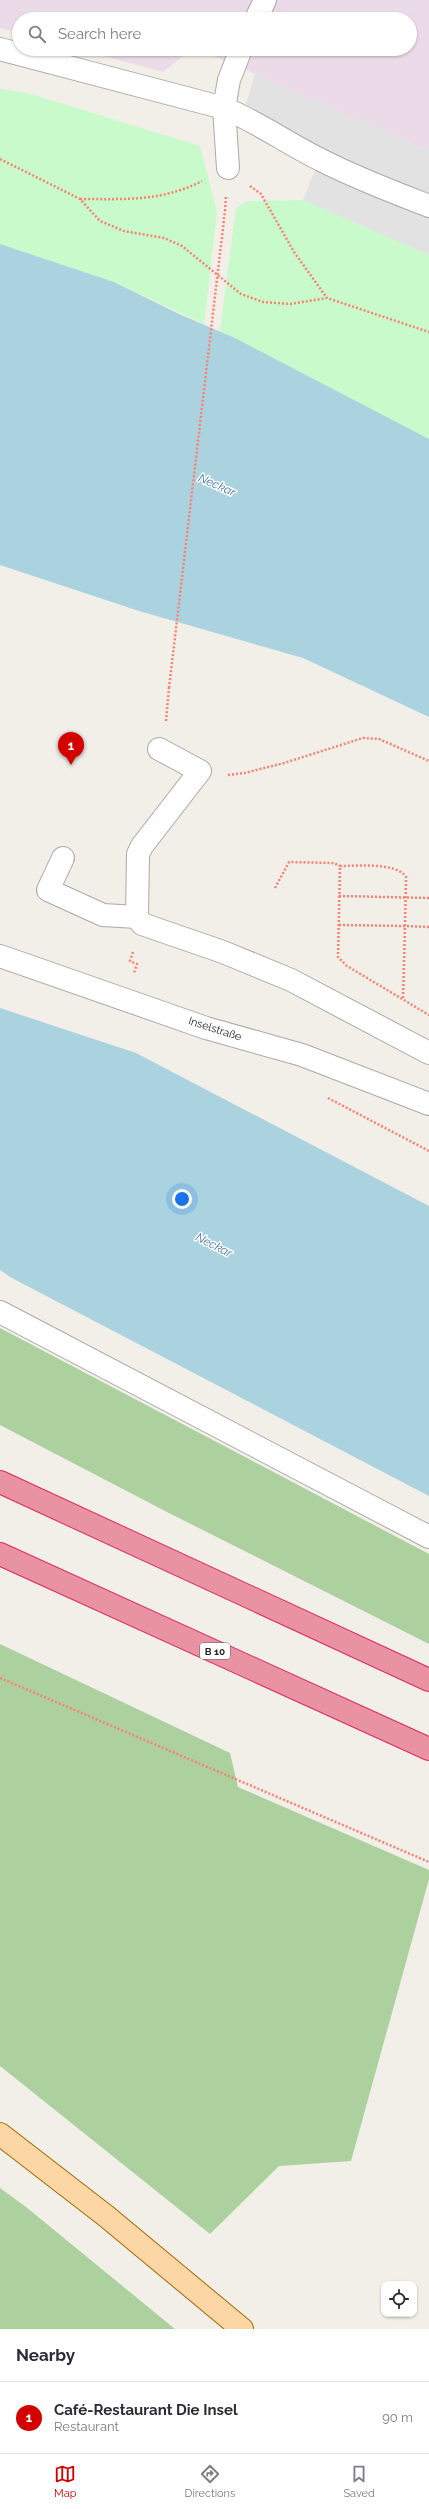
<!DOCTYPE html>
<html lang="en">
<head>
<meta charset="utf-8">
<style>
	:root { --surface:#fff; --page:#f2f2f3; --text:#2b2b33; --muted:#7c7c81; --line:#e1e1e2; --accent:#d40000 }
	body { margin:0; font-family:Raleway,sans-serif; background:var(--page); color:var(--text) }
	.controls { position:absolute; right:12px; bottom:12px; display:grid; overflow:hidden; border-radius:8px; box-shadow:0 1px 3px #0004 }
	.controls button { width:36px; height:36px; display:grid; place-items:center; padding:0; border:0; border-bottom:1px solid var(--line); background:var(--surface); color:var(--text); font:20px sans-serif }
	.you { position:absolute; left:182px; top:1199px; width:14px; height:14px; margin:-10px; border:3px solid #fff; border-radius:50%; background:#1a73e8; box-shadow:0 0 0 6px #1a73e833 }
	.badge { display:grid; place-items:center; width:26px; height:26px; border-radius:50%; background:var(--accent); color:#fff; font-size:13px; font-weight:700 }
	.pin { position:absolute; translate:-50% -33px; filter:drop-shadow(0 1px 2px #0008) }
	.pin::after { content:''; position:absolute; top:21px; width:14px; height:12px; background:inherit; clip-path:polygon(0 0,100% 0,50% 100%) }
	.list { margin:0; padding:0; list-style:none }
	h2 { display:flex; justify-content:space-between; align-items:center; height:52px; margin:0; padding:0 16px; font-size:17px }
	h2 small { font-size:13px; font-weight:400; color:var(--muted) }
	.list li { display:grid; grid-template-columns:26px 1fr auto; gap:12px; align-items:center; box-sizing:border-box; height:72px; padding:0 16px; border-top:1px solid var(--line) }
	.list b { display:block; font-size:15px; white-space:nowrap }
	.list p { margin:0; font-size:13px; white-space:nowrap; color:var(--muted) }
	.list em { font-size:13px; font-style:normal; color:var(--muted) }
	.icon { flex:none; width:22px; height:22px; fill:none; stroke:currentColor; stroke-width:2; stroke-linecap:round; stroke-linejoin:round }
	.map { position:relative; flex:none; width:429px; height:2329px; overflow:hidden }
	.search { position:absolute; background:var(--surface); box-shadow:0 1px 3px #0004; left:12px; right:12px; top:12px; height:44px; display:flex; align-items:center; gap:10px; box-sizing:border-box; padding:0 14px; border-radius:22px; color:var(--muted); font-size:15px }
	.sheet { height:124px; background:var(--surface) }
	nav { display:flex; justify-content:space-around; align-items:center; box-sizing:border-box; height:56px; border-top:1px solid var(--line); background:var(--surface); font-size:11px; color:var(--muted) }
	nav a { display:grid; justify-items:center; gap:2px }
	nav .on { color:var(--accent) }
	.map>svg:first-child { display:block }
	.industrial { fill:#ebdbe8 }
	.forest { fill:#add19e }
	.park { fill:#c8facc }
	.parking { fill:#e2e2e2 }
	.water { fill:#aad3df }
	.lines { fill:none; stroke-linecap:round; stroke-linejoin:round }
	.minor-casing { stroke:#a9a9a9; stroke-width:24 }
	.major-casing { stroke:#a06b00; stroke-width:24 }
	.highway-casing { stroke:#dc2a67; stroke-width:24 }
	.path { stroke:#fa8072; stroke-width:2.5; stroke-dasharray:2 2; stroke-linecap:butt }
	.minor { stroke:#fff; stroke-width:22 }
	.major { stroke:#fcd6a4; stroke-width:22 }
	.highway { stroke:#e892a2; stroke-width:22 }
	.path-bridge { stroke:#fa8072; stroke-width:2.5; stroke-dasharray:2 2; stroke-linecap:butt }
	.labels { text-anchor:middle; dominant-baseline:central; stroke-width:3; stroke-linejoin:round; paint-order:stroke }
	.shield { fill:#fff; stroke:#646464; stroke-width:1 }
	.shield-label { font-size:10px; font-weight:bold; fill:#222 }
	.street-label { font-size:11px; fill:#222; stroke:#fff }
	.water-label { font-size:12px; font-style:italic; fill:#4a7aab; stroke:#fff }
</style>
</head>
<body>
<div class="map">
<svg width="429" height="2329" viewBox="0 0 429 2329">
	<rect width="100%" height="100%" fill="#f2efe9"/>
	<g class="industrial">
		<polygon points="0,0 429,0 429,151 198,49 410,49 410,19 19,19 19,33 0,28"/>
		<polygon points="77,49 192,49 163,72"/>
	</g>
	<g class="forest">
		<polygon points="0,1328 429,1554 429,1644 165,1511 0,1425"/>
		<polygon points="0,1644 230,1753 238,1787 429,1870 429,1879 351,2161 279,2166 210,2234 0,2066"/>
		<polygon points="0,2188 26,2207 175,2329 0,2329"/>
	</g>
	<g class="park">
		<polygon points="0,89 28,93 200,146 217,212 204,324 114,282 0,244"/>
		<polygon points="303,200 429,255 429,439 220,331 236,208 248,201"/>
	</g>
	<polygon class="parking" points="255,74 429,151 429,255 303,200 323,150 246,104"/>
	<g class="water">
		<polygon points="0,244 114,282 179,314 235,338 429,439 429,717 303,658 139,611 0,565"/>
		<polygon points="0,1008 136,1053 429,1206 429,1496 10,1277 0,1270"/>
	</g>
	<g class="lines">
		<g class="minor-casing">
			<g id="minor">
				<polyline points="256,19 265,0"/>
				<path d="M0 49 224 108C258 122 288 144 321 160 356 178 393 192 429 206"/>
				<polyline points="228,168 224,108 229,80 241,49"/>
				<polyline points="159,749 200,771 142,846 138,854 137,917 142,924 223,952 291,980 429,1053"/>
				<polyline points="63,858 48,890 103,915 137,917"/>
				<polyline points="0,956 206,1028 302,1055 429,1104"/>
				<polyline points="0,1312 429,1537"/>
			</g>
		</g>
		<g class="major-casing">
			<polyline id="major" points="0,2134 106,2216 242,2329"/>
		</g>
		<g class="highway-casing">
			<g id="highway">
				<polyline points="0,1482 429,1680"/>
				<polyline points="0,1554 429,1749"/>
			</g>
		</g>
		<g class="path">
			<polyline points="0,159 80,199 100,221 124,231 164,238 182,246 241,294 263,302 290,304 327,298 429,332"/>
			<polyline points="250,186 261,194 294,252 327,298"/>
			<path d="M80 199C124 199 161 202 202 181"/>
			<polyline points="225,211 226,196"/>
			<polyline points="166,721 169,688"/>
			<polyline points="228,775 245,773 284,763 363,738 379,739 429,761"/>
			<polyline points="275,888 289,862 334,863 340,866"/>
			<polyline points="339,896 429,898"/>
			<polyline points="339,925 405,926 403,1000"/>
			<path d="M429 927 405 926 406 877C396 862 358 866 340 866L338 957 347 966 429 1015"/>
			<polyline points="133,952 130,961 137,964 134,973"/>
			<polyline points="328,1098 429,1151"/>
			<polyline points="0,1678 429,1862"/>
		</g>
		<use href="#minor" class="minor"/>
		<use href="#major" class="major"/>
		<use href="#highway" class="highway"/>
		<polyline class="path-bridge" points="169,688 225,211"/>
	</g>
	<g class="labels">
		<rect class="shield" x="200" y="1643" width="30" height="16" rx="3"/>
		<g class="shield-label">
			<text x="215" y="1651">B 10</text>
		</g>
		<g class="street-label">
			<text transform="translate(215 1029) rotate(18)">Inselstraße</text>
		</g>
		<g class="water-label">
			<text transform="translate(217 485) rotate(24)">Neckar</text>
			<text transform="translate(214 1245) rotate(27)">Neckar</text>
		</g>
	</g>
</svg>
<div class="controls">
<button><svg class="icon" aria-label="locate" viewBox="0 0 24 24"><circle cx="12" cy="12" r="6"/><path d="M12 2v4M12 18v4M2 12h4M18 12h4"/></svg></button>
</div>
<div class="you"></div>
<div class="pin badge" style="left:71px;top:765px">1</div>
<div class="search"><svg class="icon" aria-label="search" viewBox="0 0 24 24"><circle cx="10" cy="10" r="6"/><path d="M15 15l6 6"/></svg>Search here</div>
</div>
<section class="sheet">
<h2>Nearby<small></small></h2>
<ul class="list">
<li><span class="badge">1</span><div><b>Café-Restaurant Die Insel</b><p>Restaurant</p></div><em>90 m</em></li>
</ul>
</section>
<nav>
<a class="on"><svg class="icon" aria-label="map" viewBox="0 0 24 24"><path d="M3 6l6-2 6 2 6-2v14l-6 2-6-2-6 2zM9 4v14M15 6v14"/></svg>Map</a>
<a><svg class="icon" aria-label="directions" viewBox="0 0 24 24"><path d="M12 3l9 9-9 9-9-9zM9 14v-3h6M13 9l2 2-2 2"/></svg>Directions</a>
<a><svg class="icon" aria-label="saved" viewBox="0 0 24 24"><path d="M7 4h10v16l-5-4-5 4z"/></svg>Saved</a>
</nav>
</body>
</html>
